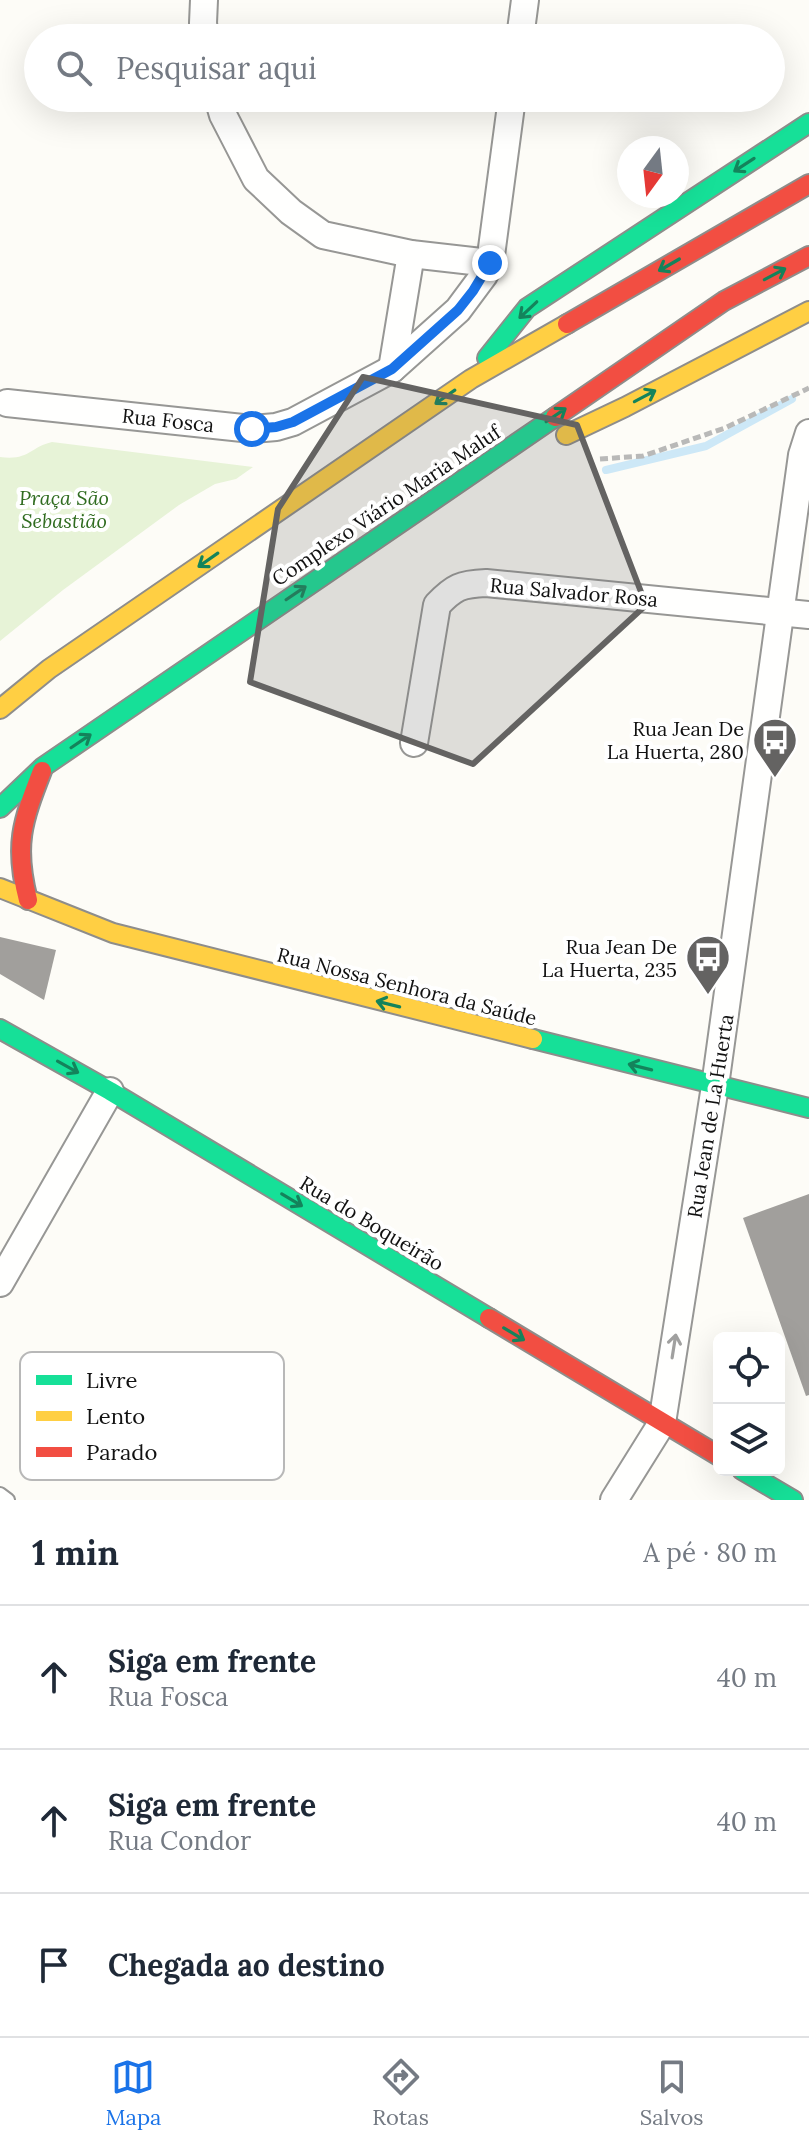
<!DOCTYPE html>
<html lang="pt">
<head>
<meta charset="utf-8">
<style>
	:root { --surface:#fff; --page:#f6f6f7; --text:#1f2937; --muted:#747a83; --line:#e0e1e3; --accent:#1a73e8 }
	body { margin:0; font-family:Lora,serif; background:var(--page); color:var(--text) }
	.controls { position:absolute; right:24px; bottom:24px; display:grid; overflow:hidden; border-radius:12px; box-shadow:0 8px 32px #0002 }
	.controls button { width:72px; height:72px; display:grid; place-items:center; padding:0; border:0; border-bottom:2px solid var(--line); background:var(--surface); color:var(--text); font:40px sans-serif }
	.compass { position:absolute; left:617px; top:136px; width:72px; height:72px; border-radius:50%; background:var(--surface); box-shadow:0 8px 32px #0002; rotate:195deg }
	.stop { position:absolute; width:24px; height:24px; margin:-18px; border:6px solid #1a73e8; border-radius:50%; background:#fff }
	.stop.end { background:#1a73e8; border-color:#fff; box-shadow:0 2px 8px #0008 }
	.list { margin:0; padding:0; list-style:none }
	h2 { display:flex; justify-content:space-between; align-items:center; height:104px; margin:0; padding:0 32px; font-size:34px }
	h2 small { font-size:26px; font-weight:400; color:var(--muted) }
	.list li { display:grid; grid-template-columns:52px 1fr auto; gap:24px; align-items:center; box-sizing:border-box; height:144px; padding:0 32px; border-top:2px solid var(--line) }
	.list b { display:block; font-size:30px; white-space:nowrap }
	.list p { margin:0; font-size:26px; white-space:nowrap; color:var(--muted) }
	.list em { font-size:26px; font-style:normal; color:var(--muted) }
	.icon { flex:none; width:44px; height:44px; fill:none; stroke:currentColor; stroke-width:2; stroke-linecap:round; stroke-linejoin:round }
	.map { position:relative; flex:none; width:809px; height:1500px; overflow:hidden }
	.search { position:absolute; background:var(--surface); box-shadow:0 8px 32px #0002; left:24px; right:24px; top:24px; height:88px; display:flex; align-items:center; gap:20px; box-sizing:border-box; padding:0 28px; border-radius:44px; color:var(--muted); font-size:30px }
	.sheet { height:536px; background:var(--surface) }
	nav { display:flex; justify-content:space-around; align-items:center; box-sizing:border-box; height:112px; border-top:2px solid var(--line); background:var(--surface); font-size:22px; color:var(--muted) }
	nav a { display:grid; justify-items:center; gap:4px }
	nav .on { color:var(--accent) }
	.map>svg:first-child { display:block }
	.green { fill:#e7f3d7 }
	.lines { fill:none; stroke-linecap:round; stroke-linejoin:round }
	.stream { stroke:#cde8f7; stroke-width:8 }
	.building { fill:#a19f9c }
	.lane-casing { stroke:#979795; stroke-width:16 }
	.street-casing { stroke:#979795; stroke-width:30 }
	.fast-casing { stroke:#8e8d8b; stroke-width:22 }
	.slow-casing { stroke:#8e8d8b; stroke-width:22 }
	.jam-casing { stroke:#8e8d8b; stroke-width:22 }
	.path { stroke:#b9b9b8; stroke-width:5; stroke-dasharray:8 4; stroke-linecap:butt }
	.lane { stroke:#fffffe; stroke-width:12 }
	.street { stroke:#fffffe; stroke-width:26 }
	.fast { stroke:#16e098; stroke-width:18 }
	.slow { stroke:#ffcf43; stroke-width:18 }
	.jam { stroke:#f24e42; stroke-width:18 }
	.oneway { stroke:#14835b }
	.oneway2 { stroke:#a0a09f }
	.route { stroke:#1a73e8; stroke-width:10 }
	.marked { fill:#646362; fill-opacity:0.2; stroke:#646362; stroke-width:6; stroke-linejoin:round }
	.labels { text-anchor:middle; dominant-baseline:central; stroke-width:8; stroke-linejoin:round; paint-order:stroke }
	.street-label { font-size:20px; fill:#111; stroke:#fff }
	.park-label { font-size:20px; font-style:italic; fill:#2f6b1f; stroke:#fff }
	.poi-label { font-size:20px; fill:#111; stroke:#fff; text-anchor:end }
	.key { fill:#fff; stroke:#b8b8b8; stroke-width:2 }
	.key-label { font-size:22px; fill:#111 }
</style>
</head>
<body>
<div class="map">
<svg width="809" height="1500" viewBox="0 0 809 1500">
	<rect width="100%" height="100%" fill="#fdfcf7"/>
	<path class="green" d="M52 442 253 467 236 479 215 484 179 505 63 590 0 641V457C29 461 30 447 52 442Z"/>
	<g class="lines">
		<polyline class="stream" points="606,470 706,446 792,399"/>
	</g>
	<g class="building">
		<polygon points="0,937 56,950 44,1000 0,974"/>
		<polygon points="809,1194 809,1395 806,1396 743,1218"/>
	</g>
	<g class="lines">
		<g class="lane-casing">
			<polyline id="lane" points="0,1494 8,1500"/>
		</g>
		<g class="street-casing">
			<g id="street">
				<polyline points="204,0 203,23 205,38"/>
				<polyline points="520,38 525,0"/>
				<polyline points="218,98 223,115 256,179 291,212 323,235 411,254 490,263"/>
				<polyline points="392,369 411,254"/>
				<polyline points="7,403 252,429 276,427 293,422 392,369 458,310 484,275 490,263 512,98"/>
				<path d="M414 743 437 605C454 587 461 584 486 583L809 615"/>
				<polyline points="0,1283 110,1091"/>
				<polyline points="614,1500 662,1423 715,1086 802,455 809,433"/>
			</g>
		</g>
		<g class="fast-casing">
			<g id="fast">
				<polyline points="487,358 527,308 809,123"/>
				<polyline points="0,808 43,767 555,417"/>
				<polyline points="0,1029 110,1091 489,1318"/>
				<polyline points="533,1039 809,1108"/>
				<polyline points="742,1470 793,1500"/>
			</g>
		</g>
		<g class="slow-casing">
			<g id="slow">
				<polyline points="566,435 625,407 809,311"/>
				<polyline points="0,709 49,669 471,379 567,324"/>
				<polyline points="0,888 113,933 533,1039"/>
			</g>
		</g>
		<g class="jam-casing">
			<g id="jam">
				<polyline points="567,324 809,184"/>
				<polyline points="555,417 724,301 809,256"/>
				<path d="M28 900C14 846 22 822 42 771"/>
				<polyline points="489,1318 719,1456"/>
			</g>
		</g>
		<polyline class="path" points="600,459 643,456 725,428 809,388"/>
		<use href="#lane" class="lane"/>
		<use href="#street" class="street"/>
		<use href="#fast" class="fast"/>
		<use href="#slow" class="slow"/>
		<use href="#jam" class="jam"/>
	</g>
	<defs><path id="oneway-shaft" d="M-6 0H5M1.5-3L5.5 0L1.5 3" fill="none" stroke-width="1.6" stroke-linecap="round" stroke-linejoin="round" transform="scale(2)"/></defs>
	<g class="oneway">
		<use href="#oneway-shaft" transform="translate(744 165) rotate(147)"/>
		<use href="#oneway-shaft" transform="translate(669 265) rotate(150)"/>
		<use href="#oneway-shaft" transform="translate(775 274) rotate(-28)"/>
		<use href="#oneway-shaft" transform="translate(528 310) rotate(137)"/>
		<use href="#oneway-shaft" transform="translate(645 396) rotate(-28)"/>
		<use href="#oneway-shaft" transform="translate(445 397) rotate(145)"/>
		<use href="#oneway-shaft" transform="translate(556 415) rotate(-34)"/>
		<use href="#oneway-shaft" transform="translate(208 560) rotate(145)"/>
		<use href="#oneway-shaft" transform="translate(296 593) rotate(-34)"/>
		<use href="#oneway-shaft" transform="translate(81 741) rotate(-34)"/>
		<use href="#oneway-shaft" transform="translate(388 1004) rotate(-166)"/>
		<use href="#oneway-shaft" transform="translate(68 1067) rotate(29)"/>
		<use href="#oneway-shaft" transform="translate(640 1067) rotate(-166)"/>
		<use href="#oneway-shaft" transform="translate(292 1200) rotate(31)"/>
		<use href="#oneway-shaft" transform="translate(514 1334) rotate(31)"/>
	</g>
	<use class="oneway2" href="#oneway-shaft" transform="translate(674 1346) rotate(-81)"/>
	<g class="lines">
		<polyline class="route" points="252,429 276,427 293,422 392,369 458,310 473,291 490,263"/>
	</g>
	<path class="marked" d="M363 377 577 425 646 605 473 764 250 682 278 509Z"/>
	<defs>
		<g id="bus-pin" transform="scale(2.3)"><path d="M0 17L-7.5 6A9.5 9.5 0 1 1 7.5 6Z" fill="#646362" stroke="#fff"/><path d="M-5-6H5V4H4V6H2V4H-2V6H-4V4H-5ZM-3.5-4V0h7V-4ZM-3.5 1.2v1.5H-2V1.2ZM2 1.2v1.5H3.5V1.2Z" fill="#fff"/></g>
	</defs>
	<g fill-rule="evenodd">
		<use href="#bus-pin" x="775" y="740"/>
		<use href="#bus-pin" x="708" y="957"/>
	</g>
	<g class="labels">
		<g class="street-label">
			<text transform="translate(168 420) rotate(6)">Rua Fosca</text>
			<text transform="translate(386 505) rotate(-34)">Complexo Viário Maria Maluf</text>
			<text transform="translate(574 592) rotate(5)">Rua Salvador Rosa</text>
			<text transform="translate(407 986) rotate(14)">Rua Nossa Senhora da Saúde</text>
			<text transform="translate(710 1116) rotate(-81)">Rua Jean de La Huerta</text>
			<text transform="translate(372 1223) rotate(31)">Rua do Boqueirão</text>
		</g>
		<g class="park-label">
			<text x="64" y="497">Praça São<tspan x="64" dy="23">Sebastião</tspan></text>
		</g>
		<g class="poi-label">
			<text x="744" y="728">Rua Jean De<tspan x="744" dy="23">La Huerta, 280</tspan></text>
			<text x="677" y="946">Rua Jean De<tspan x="677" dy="23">La Huerta, 235</tspan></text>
		</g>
	</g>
	<rect x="20" y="1352" width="264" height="128" rx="12" class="key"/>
	<rect x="36" y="1375" width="36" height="10" fill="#16e098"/>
	<rect x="36" y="1411" width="36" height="10" fill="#ffcf43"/>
	<rect x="36" y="1447" width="36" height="10" fill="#f24e42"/>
	<g class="key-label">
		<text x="86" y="1388">Livre</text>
		<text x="86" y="1424">Lento</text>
		<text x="86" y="1460">Parado</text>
	</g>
</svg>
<div class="controls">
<button><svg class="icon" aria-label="locate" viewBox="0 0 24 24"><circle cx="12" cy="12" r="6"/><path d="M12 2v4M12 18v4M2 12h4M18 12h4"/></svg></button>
<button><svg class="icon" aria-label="layers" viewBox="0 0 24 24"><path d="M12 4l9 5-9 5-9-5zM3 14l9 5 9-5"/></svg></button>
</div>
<svg class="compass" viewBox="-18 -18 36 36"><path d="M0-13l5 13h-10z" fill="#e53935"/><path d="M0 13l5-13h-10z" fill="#747a83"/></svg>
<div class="stop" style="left:252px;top:429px"></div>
<div class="stop end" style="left:490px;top:263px"></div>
<div class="search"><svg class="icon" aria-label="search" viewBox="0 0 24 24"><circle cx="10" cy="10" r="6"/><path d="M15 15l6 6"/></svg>Pesquisar aqui</div>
</div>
<section class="sheet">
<h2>1 min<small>A pé · 80 m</small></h2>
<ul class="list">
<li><svg class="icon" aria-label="ahead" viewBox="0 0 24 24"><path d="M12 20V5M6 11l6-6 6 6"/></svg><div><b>Siga em frente</b><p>Rua Fosca</p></div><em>40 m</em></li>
<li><svg class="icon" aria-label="ahead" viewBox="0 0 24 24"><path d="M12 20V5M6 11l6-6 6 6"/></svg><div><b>Siga em frente</b><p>Rua Condor</p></div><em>40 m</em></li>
<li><svg class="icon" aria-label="arrive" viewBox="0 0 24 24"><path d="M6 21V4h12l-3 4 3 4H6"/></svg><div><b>Chegada ao destino</b></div></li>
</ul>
</section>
<nav>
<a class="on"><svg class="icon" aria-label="map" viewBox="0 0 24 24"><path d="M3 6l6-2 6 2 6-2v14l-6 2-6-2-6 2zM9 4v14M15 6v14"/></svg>Mapa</a>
<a><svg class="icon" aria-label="directions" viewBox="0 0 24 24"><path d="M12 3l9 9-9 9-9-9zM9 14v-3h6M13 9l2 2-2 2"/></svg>Rotas</a>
<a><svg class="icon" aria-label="saved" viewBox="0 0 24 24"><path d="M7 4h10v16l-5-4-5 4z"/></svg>Salvos</a>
</nav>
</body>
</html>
